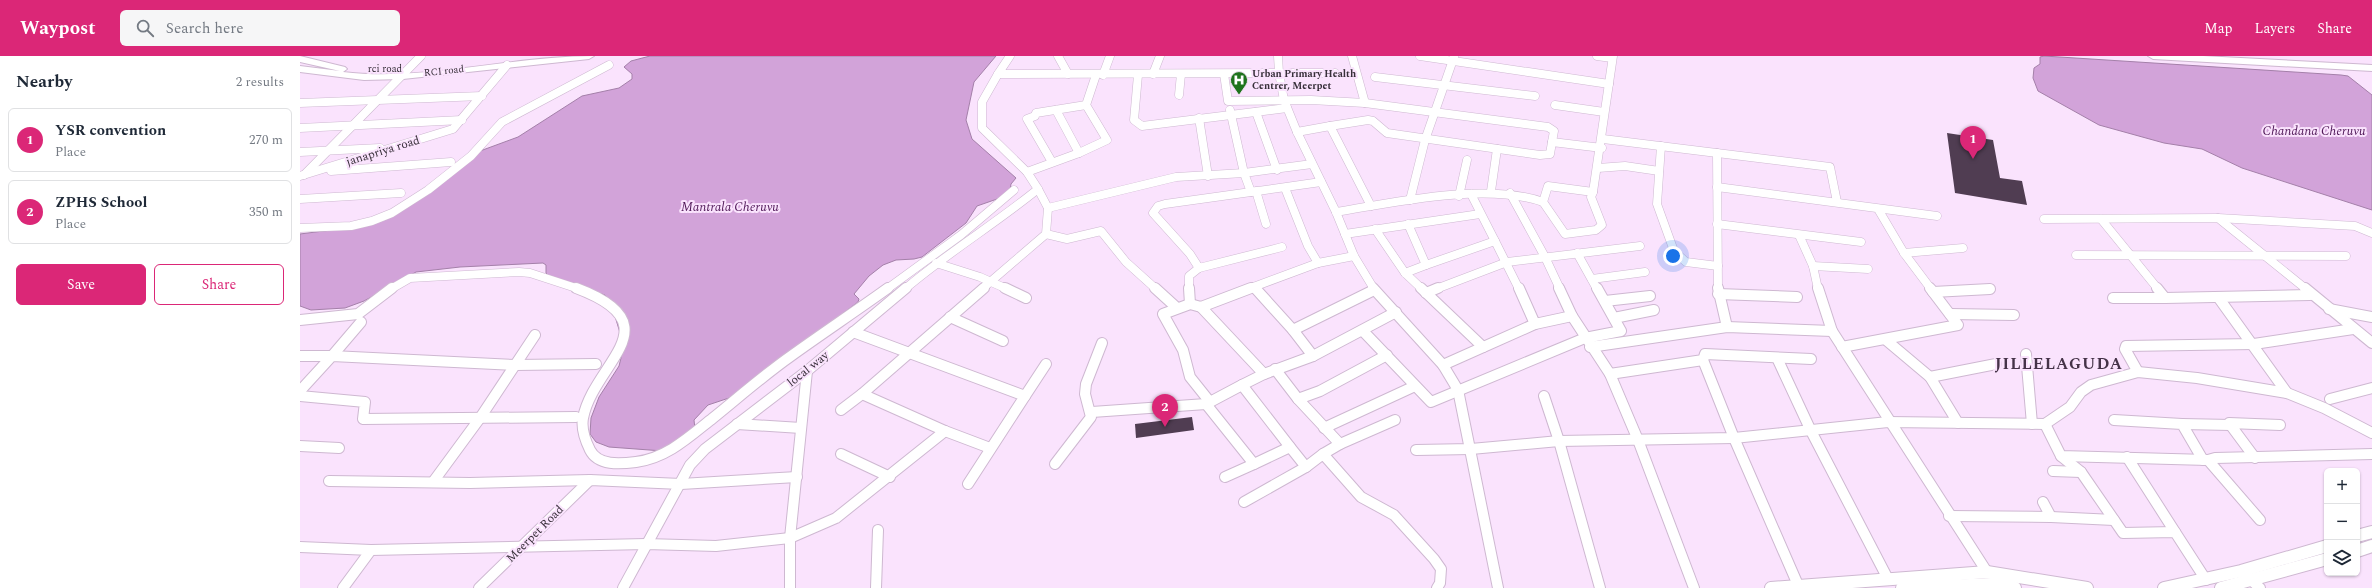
<!DOCTYPE html>
<html lang="en">
<head>
<meta charset="utf-8">
<style>
	:root { --surface:#fff; --page:#f6f6f7; --text:#1f2937; --muted:#747a83; --line:#e0e1e3; --accent:#db2777 }
	body { margin:0; font-family:Spectral,serif; background:var(--page); color:var(--text) }
	.controls { position:absolute; right:12px; bottom:12px; display:grid; overflow:hidden; border-radius:6px; box-shadow:0 1px 3px #0004 }
	.controls button { width:36px; height:36px; display:grid; place-items:center; padding:0; border:0; border-bottom:1px solid var(--line); background:var(--surface); color:var(--text); font:20px sans-serif }
	.you { position:absolute; left:1373px; top:200px; width:14px; height:14px; margin:-10px; border:3px solid #fff; border-radius:50%; background:#1a73e8; box-shadow:0 0 0 6px #1a73e833 }
	.badge { display:grid; place-items:center; width:26px; height:26px; border-radius:50%; background:var(--accent); color:#fff; font-size:13px; font-weight:700 }
	.pin { position:absolute; translate:-50% -33px; filter:drop-shadow(0 1px 2px #0008) }
	.pin::after { content:''; position:absolute; top:21px; width:14px; height:12px; background:inherit; clip-path:polygon(0 0,100% 0,50% 100%) }
	.list { margin:0; padding:0; list-style:none }
	h2 { display:flex; justify-content:space-between; align-items:center; height:52px; margin:0; padding:0 16px; font-size:17px }
	h2 small { font-size:13px; font-weight:400; color:var(--muted) }
	.list li { display:grid; grid-template-columns:26px 1fr auto; gap:12px; align-items:center; box-sizing:border-box; height:64px; margin:0 8px 8px; padding:0 8px; border:1px solid var(--line); border-radius:6px }
	.list b { display:block; font-size:15px; white-space:nowrap }
	.list p { margin:0; font-size:13px; white-space:nowrap; color:var(--muted) }
	.list em { font-size:13px; font-style:normal; color:var(--muted) }
	.actions { display:flex; gap:8px; padding:12px 16px }
	.actions a { flex:1; padding:9px 0; border:1px solid var(--accent); border-radius:6px; text-align:center; font-size:14px; color:var(--accent) }
	.actions .main { background:var(--accent); color:#fff }
	.icon { flex:none; width:22px; height:22px; fill:none; stroke:currentColor; stroke-width:2; stroke-linecap:round; stroke-linejoin:round }
	.map { position:relative; flex:none; width:2072px; height:532px; overflow:hidden }
	header { display:flex; align-items:center; gap:24px; box-sizing:border-box; height:56px; padding:0 20px; background:var(--accent); color:#fff }
	header strong { font-size:19px }
	nav { display:flex; gap:22px; margin-inline-start:auto; font-size:14px }
	.search { width:280px; height:36px; background:var(--page); display:flex; align-items:center; gap:10px; box-sizing:border-box; padding:0 14px; border-radius:6px; color:var(--muted); font-size:15px }
	main { display:flex }
	aside { flex:1; background:var(--surface) }
	.map>svg:first-child { display:block }
	.water { fill:#d2a3d9; stroke:#a480a9 }
	.building { fill:#503d52 }
	.lines { fill:none; stroke-linecap:round; stroke-linejoin:round }
	.minor-far1-casing { stroke:#ceb8d1; stroke-width:9 }
	.minor-casing { stroke:#ceb8d1; stroke-width:12 }
	.tertiary-casing { stroke:#ceb8d1; stroke-width:14 }
	.secondary-casing { stroke:#ceb8d1; stroke-width:2 }
	.minor-far1 { stroke:#fff; stroke-width:8 }
	.minor { stroke:#fff; stroke-width:10 }
	.tertiary { stroke:#fff; stroke-width:12 }
	.secondary { fill:#fff; fill-rule:evenodd }
	.labels { text-anchor:middle; dominant-baseline:central; stroke-width:4; stroke-linejoin:round; paint-order:stroke }
	.far-street-label { font-size:10px; fill:#372f39; stroke:#fae3fd }
	.far-poi-label { font-size:10px; font-weight:bold; fill:#372f39; stroke:#fae3fd; text-anchor:start }
	.street-label { font-size:12px; fill:#372f39; stroke:#fae3fd }
	.water-label { font-size:13px; font-style:italic; fill:#4f1757; stroke:#fae3fd }
	.district-label { font-size:16px; font-weight:bold; letter-spacing:1px; fill:#453348; stroke:#fae3fd }
</style>
</head>
<body>
<header>
<strong>Waypost</strong>
<div class="search"><svg class="icon" aria-label="search" viewBox="0 0 24 24"><circle cx="10" cy="10" r="6"/><path d="M15 15l6 6"/></svg>Search here</div>
<nav><a>Map</a><a>Layers</a><a>Share</a></nav>
</header>
<main>
<aside>
<h2>Nearby<small>2 results</small></h2>
<ul class="list">
<li><span class="badge">1</span><div><b>YSR convention</b><p>Place</p></div><em>270 m</em></li>
<li><span class="badge">2</span><div><b>ZPHS School</b><p>Place</p></div><em>350 m</em></li>
</ul>
<div class="actions"><a class="main">Save</a><a>Share</a></div>
</aside>
<div class="map">
<svg width="2072" height="532" viewBox="0 0 2072 532">
	<rect width="100%" height="100%" fill="#fae3fd"/>
	<g class="water">
		<polygon points="696,0 674,26 666,64 672,83 716,122 711,128 710,134 700,142 677,150 666,167 622,201 614,203 596,204 583,209 569,220 554,238 559,243 558,246 432,341 408,349 394,364 395,373 363,395 309,391 296,386 290,378 291,362 299,341 319,310 324,290 311,247 305,239 250,221 246,217 246,209 243,207 160,211 116,216 64,245 45,252 11,254 0,250 0,178 39,173 86,161 180,95 218,81 282,40 319,32 332,23 332,18 324,11 331,5 350,0"/>
		<polygon points="1744,0 2041,19 2048,20 2072,39 2072,154 1942,112 1902,93 1864,87 1799,69 1738,35 1733,22 1734,12 1740,8 1740,1"/>
	</g>
	<g class="building">
		<polygon points="1647,77 1693,84 1700,122 1722,125 1727,149 1655,137"/>
		<polygon points="892,361 894,374 836,382 835,368"/>
	</g>
	<g class="lines">
		<g class="minor-far1-casing">
			<g id="minor-far1">
				<polyline points="710,0 698,18 979,17 984,44 997,76 1036,156 1054,200 1074,233"/>
				<polyline points="758,0 768,18"/>
				<polyline points="978,0 979,17 1035,17"/>
				<polyline points="1052,0 1065,47"/>
				<polyline points="1120,0 1309,28"/>
				<polyline points="1297,0 1312,2"/>
				<polyline points="853,18 860,0"/>
				<polyline points="924,18 928,45 1011,44 1065,47 1248,71 1254,75 1252,86"/>
				<polyline points="803,19 810,0"/>
				<polyline points="838,19 834,64 842,70 987,52"/>
				<polyline points="1075,21 1235,40"/>
				<polyline points="879,39 881,18"/>
				<polyline points="0,47 182,40"/>
				<polyline points="1255,49 1304,56"/>
				<polyline points="756,54 779,97"/>
				<polyline points="930,54 944,117 951,136 1021,126"/>
				<polyline points="956,56 977,114"/>
				<polyline points="899,62 908,120"/>
				<polyline points="1030,70 1068,64 1073,65 1087,77 1240,99 1250,98 1252,86 1302,92"/>
				<polyline points="0,72 162,64"/>
				<polyline points="997,76 1030,70 1071,150"/>
				<polyline points="1303,83 1530,111 1537,146"/>
				<polyline points="1361,90 1357,148 1374,195 1386,206 1418,210"/>
				<polyline points="0,96 80,92"/>
				<polyline points="1417,97 1418,233"/>
				<polyline points="752,106 727,63 735,60 736,57 786,49"/>
				<polyline points="1298,112 1325,110 1359,115"/>
				<polyline points="31,115 151,106"/>
				<polyline points="727,116 779,97 807,84 786,49 796,19"/>
				<polyline points="4,119 121,0"/>
				<polyline points="0,120 153,73 207,9"/>
				<polygon points="1248,130 1293,136 1291,141 1302,169 1296,174 1265,178 1243,146"/>
				<polyline points="1417,131 1637,160"/>
				<polyline points="985,132 1008,190 1018,207"/>
				<polyline points="956,135 966,168"/>
				<polyline points="1191,135 1197,93"/>
				<polyline points="951,136 865,148 858,150 853,157 890,198 899,212 982,191"/>
				<polyline points="1293,136 1313,0"/>
				<polyline points="1210,137 1245,201 1260,233"/>
				<polyline points="1159,140 1167,104"/>
				<polyline points="0,143 101,137"/>
				<polyline points="1110,144 1125,84 1154,1"/>
				<polyline points="748,152 876,121 944,117 1012,108"/>
				<polyline points="1578,153 1604,197 1631,233"/>
				<path d="M1036 156C1095 146 1187 126 1243 146"/>
				<polyline points="1918,162 2055,170 2072,177"/>
				<polyline points="1744,163 1918,162 2006,233"/>
				<polyline points="1801,163 1858,233"/>
				<polyline points="1108,168 1126,209 1195,185 1171,138"/>
				<polyline points="1417,168 1561,186"/>
				<polyline points="0,172 51,170 72,165 92,157 128,134 171,100 202,66 309,9"/>
				<polyline points="1075,173 1105,217 1122,233"/>
				<polyline points="746,178 767,183 801,175 826,206 856,233"/>
				<polyline points="1045,178 1180,158"/>
				<polyline points="1499,179 1513,210 1518,233"/>
				<polyline points="1195,185 1219,233"/>
				<polyline points="1277,197 1297,233"/>
				<polyline points="1604,197 1663,192"/>
				<polyline points="1776,199 2046,200"/>
				<polyline points="636,207 680,221 707,233"/>
				<polyline points="1513,210 1568,213"/>
				<polyline points="1105,217 1126,209"/>
				<polyline points="1292,223 1345,216"/>
				<polyline points="954,231 956,233"/>
				<polyline points="91,233 110,222 219,216 230,217 279,233"/>
				<polyline points="587,233 661,179 714,134"/>
				<path d="M605 233C647 197 695 168 738 133"/>
				<polyline points="682,233 746,178 748,152 738,133 727,116 682,72 682,46 698,18"/>
				<polyline points="889,233 889,220 899,212"/>
				<polyline points="948,233 1018,207 1054,200"/>
				<polyline points="1136,233 1207,206 1340,190"/>
				<polyline points="1685,233 1690,233"/>
			</g>
		</g>
		<g class="minor-casing">
			<g id="minor">
				<path d="M276 232C375 269 294 306 283 362 281 373 285 384 290 394 298 410 320 408 336 406 367 402 389 381 413 362 439 341 464 319 491 300 523 277 556 255 588 232"/>
				<polyline points="684,232 562,338 645,375 690,392"/>
				<polyline points="705,232 726,242"/>
				<polyline points="855,232 877,252"/>
				<polyline points="889,232 890,248"/>
				<polyline points="951,232 901,251 890,248 863,258 883,294 890,321 910,346 906,348 954,408 990,391 1006,411 1023,398 1061,441 1094,459 1134,503 1141,513 1140,527 1137,532"/>
				<polyline points="955,232 993,274 1013,300"/>
				<polyline points="1073,232 1143,309 1158,334 1198,532"/>
				<polyline points="1121,232 1183,291"/>
				<polyline points="1219,232 1235,268"/>
				<polyline points="1259,232 1272,260 1310,318 1338,384 1394,532"/>
				<polyline points="1418,232 1427,271"/>
				<polyline points="1518,232 1532,275 1687,516"/>
				<polyline points="1630,232 1633,236 1690,233"/>
				<polyline points="1857,232 1865,242 2010,239"/>
				<polyline points="2005,232 2072,287"/>
				<polyline points="1126,237 1138,232"/>
				<polyline points="1418,238 1497,241"/>
				<polyline points="1918,241 1987,337"/>
				<polyline points="1813,242 1865,242"/>
				<polyline points="1305,245 1350,240"/>
				<polyline points="901,251 964,318"/>
				<polyline points="2029,253 2072,261"/>
				<polyline points="1650,258 1714,259"/>
				<polyline points="650,261 703,285"/>
				<polyline points="1314,262 1354,254"/>
				<polyline points="0,264 58,258 92,232"/>
				<polyline points="993,274 1074,234"/>
				<polyline points="1063,275 1131,346 1285,282 1321,275 1297,232"/>
				<polyline points="553,276 725,340 668,428"/>
				<polyline points="1586,284 1630,321 1658,367"/>
				<polyline points="1290,291 1427,271 1532,275"/>
				<polyline points="1542,291 1658,269 1633,236"/>
				<polyline points="1726,298 1732,368"/>
				<polyline points="0,300 32,300 61,266"/>
				<polyline points="1477,302 1511,375 1588,523"/>
				<polyline points="1403,304 1434,382 1498,529"/>
				<polyline points="1143,309 1235,268 1272,260"/>
				<polyline points="975,313 998,343 1040,388 1023,398"/>
				<polyline points="1838,316 1825,293 1826,290 1954,288 2053,273"/>
				<polyline points="1310,318 1403,304 1405,298 1511,303"/>
				<polyline points="1630,321 1696,308"/>
				<polyline points="942,329 964,318 1013,300 1096,256"/>
				<polyline points="0,335 32,300 215,309 296,308"/>
				<polyline points="0,340 65,346 63,363 276,361"/>
				<polyline points="725,340 746,308"/>
				<polyline points="1244,340 1259,385 1300,532"/>
				<polyline points="998,343 1020,335 1087,299"/>
				<polyline points="2030,343 2072,332"/>
				<polyline points="910,346 942,329 990,391"/>
				<polyline points="541,354 562,338"/>
				<polyline points="792,356 906,348"/>
				<polyline points="1814,364 1882,368 1903,404"/>
				<polyline points="437,368 501,372"/>
				<polyline points="1745,368 1761,400 1908,404 1915,402 2072,398"/>
				<polyline points="1882,368 1931,369"/>
				<polyline points="1024,372 1115,330"/>
				<polyline points="1040,388 1095,364"/>
				<polyline points="0,390 39,392"/>
				<polyline points="1116,394 1171,393 1259,385 1434,382 1588,366 1745,368 1770,351 1781,336 1791,329 1838,316 1897,322 1987,337 2024,352 2072,377"/>
				<polyline points="541,398 590,421"/>
				<polyline points="1761,400 1781,416 1823,477 1875,476 1906,524"/>
				<polyline points="1827,401 1875,476"/>
				<polyline points="1955,402 1929,367 1980,369"/>
				<polyline points="1908,404 1960,464"/>
				<polyline points="755,408 791,361 785,338 786,328 802,287"/>
				<polyline points="1753,415 1781,416"/>
				<polyline points="925,421 954,408"/>
				<polyline points="29,425 170,427 290,424 381,428 497,421"/>
				<polyline points="133,426 180,362 235,279"/>
				<polyline points="944,446 1006,411"/>
				<polyline points="1649,460 1751,461 1743,446"/>
				<polyline points="1751,461 1814,464"/>
				<polyline points="0,491 71,494 346,488 416,490 490,482 536,462 645,375"/>
				<polyline points="1952,525 1960,532"/>
				<polyline points="43,532 71,494"/>
				<polyline points="179,532 290,424"/>
				<polyline points="323,532 390,409 405,393 507,315 606,232"/>
				<polyline points="490,532 490,482 507,315"/>
				<polyline points="576,532 578,474"/>
			</g>
		</g>
		<g class="tertiary-casing">
			<g id="tertiary">
				<polyline points="2057,480 2072,476"/>
				<polyline points="2057,495 2072,490"/>
				<polyline points="1471,532 1687,516 1787,532"/>
				<polyline points="1602,532 1692,528 1715,532"/>
				<polyline points="1864,532 1941,515 2027,490"/>
				<polyline points="1921,532 2027,503"/>
			</g>
		</g>
		<g class="secondary-casing">
			<g id="secondary">
				<path d="M0 0 45 11 47 13 43 16C124 26 211 0 294 0L289 3 103 23 64 24 0 16V10L40 15 0 6Z"/>
				<polygon points="1848,0 1903,0 2072,9 2072,15 1853,3"/>
			</g>
		</g>
		<use href="#minor-far1" class="minor-far1"/>
		<use href="#minor" class="minor"/>
		<use href="#tertiary" class="tertiary"/>
		<use href="#secondary" class="secondary"/>
	</g>
	<defs>
		<g id="hospital-pin" transform="scale(0.9)"><path d="M0 17L-7.5 6A9.5 9.5 0 1 1 7.5 6Z" fill="#1f731d" stroke="#fae3fd"/><path d="M-5-5h3v3.5h4V-5h3V5h-3V1.5h-4V5h-3Z" fill="#fff"/></g>
	</defs>
	<g fill-rule="evenodd">
		<use href="#hospital-pin" x="939" y="24"/>
	</g>
	<g class="labels">
		<g class="far-street-label">
			<text x="85" y="13">rci road</text>
			<text transform="translate(144 15) rotate(-6)">RCI road</text>
		</g>
		<g class="far-poi-label">
			<text x="952" y="18">Urban Primary Health<tspan x="952" dy="12">Centrer, Meerpet</tspan></text>
		</g>
		<g class="street-label">
			<text transform="translate(83 95) rotate(-17)">janapriya road</text>
			<text transform="translate(508 313) rotate(-39)">local way</text>
			<text transform="translate(235 478) rotate(-45)">Meerpet Road</text>
		</g>
		<g class="water-label">
			<text x="2014" y="75">Chandana Cheruvu</text>
			<text x="430" y="151">Mantrala Cheruvu</text>
		</g>
		<g class="district-label">
			<text x="1759" y="308">JILLELAGUDA</text>
		</g>
	</g>
</svg>
<div class="controls">
<button>+</button>
<button>−</button>
<button><svg class="icon" aria-label="layers" viewBox="0 0 24 24"><path d="M12 4l9 5-9 5-9-5zM3 14l9 5 9-5"/></svg></button>
</div>
<div class="you"></div>
<div class="pin badge" style="left:1673px;top:103px">1</div>
<div class="pin badge" style="left:865px;top:371px">2</div>
</div>
</main>
</body>
</html>
